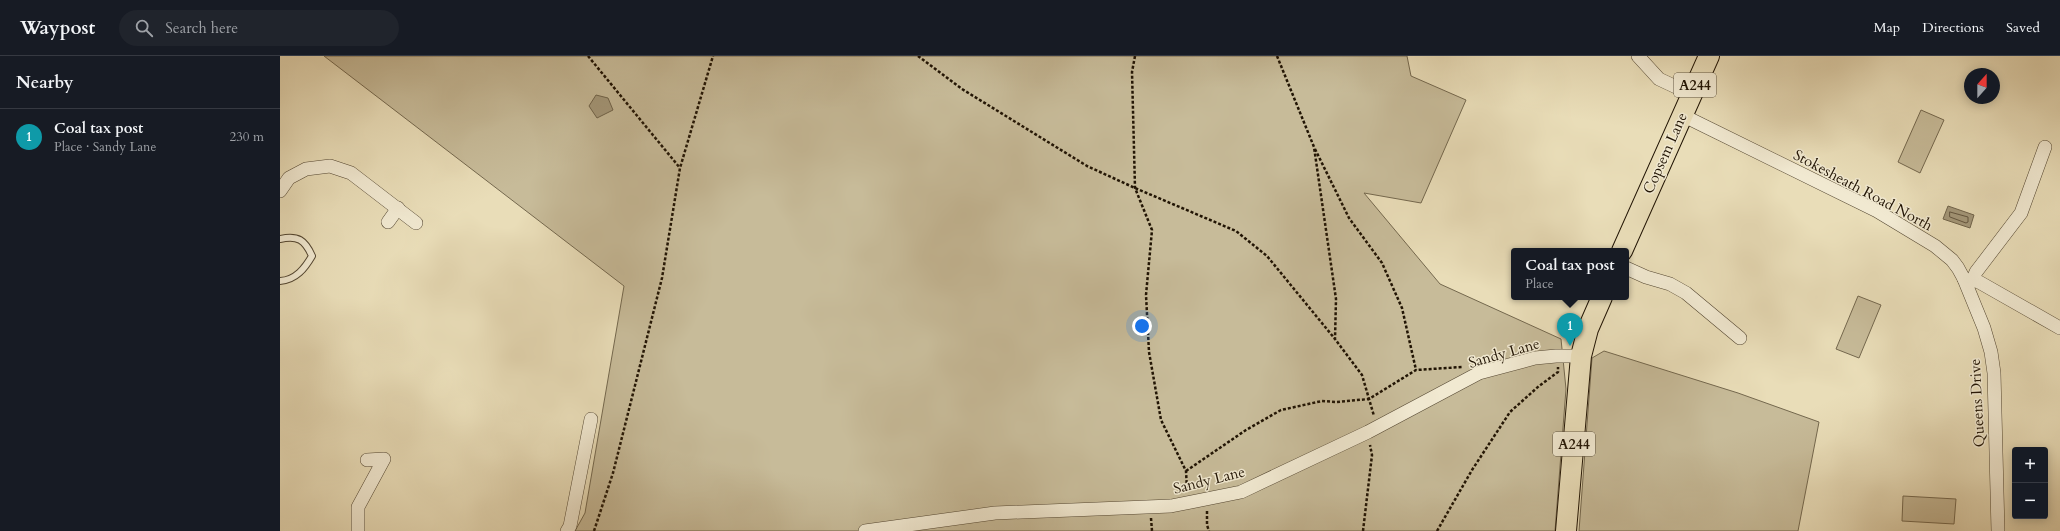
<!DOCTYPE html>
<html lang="en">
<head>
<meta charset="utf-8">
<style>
	:root { --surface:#171b24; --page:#20242c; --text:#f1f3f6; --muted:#9ea1a6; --line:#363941; --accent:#1a73e8 }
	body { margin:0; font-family:Cardo,serif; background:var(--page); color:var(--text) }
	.controls { position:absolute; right:12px; bottom:12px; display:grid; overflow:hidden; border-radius:4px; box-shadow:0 2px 10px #0003 }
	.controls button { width:36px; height:36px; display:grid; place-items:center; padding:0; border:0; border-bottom:1px solid var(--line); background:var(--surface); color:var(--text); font:20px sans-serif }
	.compass { position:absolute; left:1684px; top:12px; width:36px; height:36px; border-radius:50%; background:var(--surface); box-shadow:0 2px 10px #0003; rotate:21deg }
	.you { position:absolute; left:862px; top:270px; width:14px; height:14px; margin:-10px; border:3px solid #fff; border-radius:50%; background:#1a73e8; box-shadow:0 0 0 6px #1a73e833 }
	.badge { display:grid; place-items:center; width:26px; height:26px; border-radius:50%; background:var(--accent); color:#fff; font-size:13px; font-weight:700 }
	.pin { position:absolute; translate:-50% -33px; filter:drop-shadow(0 1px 2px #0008) }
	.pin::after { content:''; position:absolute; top:21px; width:14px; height:12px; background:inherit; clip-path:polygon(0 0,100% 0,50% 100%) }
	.popup { position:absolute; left:1231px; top:192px; width:118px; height:52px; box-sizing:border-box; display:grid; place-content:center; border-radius:4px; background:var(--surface); filter:drop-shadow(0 1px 3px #0005); font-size:13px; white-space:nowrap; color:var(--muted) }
	.popup b { font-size:15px; color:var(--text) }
	.popup::after { content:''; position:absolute; left:50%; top:100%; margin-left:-8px; border:8px solid transparent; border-top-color:var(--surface) }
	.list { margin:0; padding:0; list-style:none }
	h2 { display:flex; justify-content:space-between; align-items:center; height:52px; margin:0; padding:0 16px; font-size:17px }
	h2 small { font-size:13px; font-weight:400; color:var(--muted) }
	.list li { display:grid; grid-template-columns:26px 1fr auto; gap:12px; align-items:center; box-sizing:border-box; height:56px; padding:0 16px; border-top:1px solid var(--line) }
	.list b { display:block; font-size:15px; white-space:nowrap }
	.list p { margin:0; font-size:13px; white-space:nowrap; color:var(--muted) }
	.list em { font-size:13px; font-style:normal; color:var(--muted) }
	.icon { flex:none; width:22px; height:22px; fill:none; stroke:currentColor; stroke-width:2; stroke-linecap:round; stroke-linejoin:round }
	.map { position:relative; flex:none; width:1780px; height:475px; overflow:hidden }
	header { display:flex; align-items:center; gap:24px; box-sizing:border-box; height:56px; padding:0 20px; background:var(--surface); border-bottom:1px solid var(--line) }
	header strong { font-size:19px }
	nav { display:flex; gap:22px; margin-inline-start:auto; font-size:14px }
	.search { width:280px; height:36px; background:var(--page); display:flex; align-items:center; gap:10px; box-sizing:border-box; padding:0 14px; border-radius:22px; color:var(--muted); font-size:15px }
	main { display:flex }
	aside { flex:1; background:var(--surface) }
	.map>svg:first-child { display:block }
	.green { fill:#c7bb99; stroke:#74684e }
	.water { fill:#a5997b; stroke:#70644b }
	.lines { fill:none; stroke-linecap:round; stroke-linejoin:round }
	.shore { stroke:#635640; stroke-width:1 }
	.lane-casing { stroke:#534631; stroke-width:8 }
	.street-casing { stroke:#534631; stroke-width:14 }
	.primary-casing { stroke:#211404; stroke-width:22 }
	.path { stroke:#211404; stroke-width:2.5; stroke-dasharray:3 2; stroke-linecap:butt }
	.lane { stroke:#f1e9d1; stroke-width:6 }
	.street { stroke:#f1e9d1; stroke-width:13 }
	.primary { stroke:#e9ddb8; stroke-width:20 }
	.labels { text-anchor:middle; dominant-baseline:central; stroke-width:3; stroke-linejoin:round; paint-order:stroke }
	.shield { fill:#f1e9d1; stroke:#5f5442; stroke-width:1 }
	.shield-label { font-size:14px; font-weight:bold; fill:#211404 }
	.street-label { font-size:15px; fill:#211404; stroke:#f1e9d1 }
</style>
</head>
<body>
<header>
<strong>Waypost</strong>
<div class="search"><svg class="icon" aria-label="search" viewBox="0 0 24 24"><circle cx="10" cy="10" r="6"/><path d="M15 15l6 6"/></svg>Search here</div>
<nav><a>Map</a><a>Directions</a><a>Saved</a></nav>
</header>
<main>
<aside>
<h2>Nearby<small></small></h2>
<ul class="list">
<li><span class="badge" style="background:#0f9aa8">1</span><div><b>Coal tax post</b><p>Place · Sandy Lane</p></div><em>230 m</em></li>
</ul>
</aside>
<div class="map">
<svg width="1780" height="475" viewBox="0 0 1780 475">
	<rect width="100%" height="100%" fill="#e9ddb8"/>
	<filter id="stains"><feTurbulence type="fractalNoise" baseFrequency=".005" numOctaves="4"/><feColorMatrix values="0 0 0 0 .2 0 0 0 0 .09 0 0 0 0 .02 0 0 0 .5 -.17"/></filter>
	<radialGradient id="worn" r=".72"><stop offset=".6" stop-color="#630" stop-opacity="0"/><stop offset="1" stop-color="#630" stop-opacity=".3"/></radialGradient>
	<g class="green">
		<polygon points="44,0 1127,0 1131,20 1186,44 1141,147 1084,137 1160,228 1281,283 1286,333 1275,475 295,475 305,457 344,230"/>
		<polygon points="1641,54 1664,64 1640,117 1618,106"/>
		<polygon points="1578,240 1601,249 1579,302 1556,293"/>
		<polygon points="1324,295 1458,337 1539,366 1518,475 1299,475 1312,302"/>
		<polygon points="1623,440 1676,443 1674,468 1622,465"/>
	</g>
	<g class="water">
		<polygon points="316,39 328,42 333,54 317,62 309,50"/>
		<polygon points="1668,150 1694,159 1690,172 1663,163"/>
	</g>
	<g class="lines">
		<polygon class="shore" points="1670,156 1688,161 1688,166 1686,167 1670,161"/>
		<g class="lane-casing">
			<path id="lane" d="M0 183C18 179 25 184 32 200 25 212 16 224 0 225"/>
		</g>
		<g class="street-casing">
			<g id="street">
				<polyline points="1358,0 1379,23 1411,38"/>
				<polyline points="1402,59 1597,155 1655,190 1672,204 1678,212 1684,223 1704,272 1711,296 1714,317 1718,475"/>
				<polyline points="0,135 9,122 26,113 50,110 71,117 136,167"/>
				<polyline points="108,166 118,152"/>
				<polyline points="1346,212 1366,221 1390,228 1406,237 1460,282"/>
				<polyline points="1684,223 1699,226 1780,272"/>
				<polyline points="1693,223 1696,216 1741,157 1765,91"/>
				<polyline points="78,475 78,451 104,403 87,404"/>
				<polyline points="287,475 290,470 311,363"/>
				<polyline points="585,475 715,457 891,450 961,436 1088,376 1199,317 1255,302 1276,300 1301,300"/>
			</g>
		</g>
		<g class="primary-casing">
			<g id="primary">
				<polyline points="1342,195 1429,0"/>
				<polyline points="1286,475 1301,300 1308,273 1322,241"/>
			</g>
		</g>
		<g class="path">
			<polyline points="308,0 400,112"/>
			<polyline points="638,0 682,33 807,110 855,132 956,175 987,200 1055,283"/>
			<polyline points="855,0 852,16 855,132 872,174 866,239 869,296 881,364 906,415 907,434"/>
			<polyline points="997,0 1034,91 1056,243 1055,283 1082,319 1094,360"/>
			<polyline points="1035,93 1069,162 1102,207 1122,252 1136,314"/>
			<polyline points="906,415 966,374 1001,354 1042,345 1056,346 1089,343 1136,314 1182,311"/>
			<polyline points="927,455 927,469 929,475"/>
			<polyline points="871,462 872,475"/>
			<polyline points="314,475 333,417 382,222 400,112 433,0"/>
			<polyline points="1083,475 1092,399 1090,389"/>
			<polyline points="1157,475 1192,414 1230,356 1259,330 1278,316 1278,311"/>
		</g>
		<use href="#lane" class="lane"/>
		<use href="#street" class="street"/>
		<use href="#primary" class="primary"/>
	</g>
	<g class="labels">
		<g class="shield">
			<rect x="1394" y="17" width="42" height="24" rx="3"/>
			<rect x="1273" y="376" width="42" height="24" rx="3"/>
		</g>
		<g class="shield-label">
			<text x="1415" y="29">A244</text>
			<text x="1294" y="388">A244</text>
		</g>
		<g class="street-label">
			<text transform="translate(1385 97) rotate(-66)">Copsem Lane</text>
			<text transform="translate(1583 134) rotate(28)">Stokesheath Road North</text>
			<text transform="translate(1224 297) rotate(-16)">Sandy Lane</text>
			<text transform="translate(1697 347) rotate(-93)">Queens Drive</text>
			<text transform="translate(929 424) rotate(-14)">Sandy Lane</text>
		</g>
	</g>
	<rect width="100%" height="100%" filter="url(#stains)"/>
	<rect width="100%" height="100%" fill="url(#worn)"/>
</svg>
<div class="controls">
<button>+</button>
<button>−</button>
</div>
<svg class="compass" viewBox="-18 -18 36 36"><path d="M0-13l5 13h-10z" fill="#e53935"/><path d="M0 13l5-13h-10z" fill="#9ea1a6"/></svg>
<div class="you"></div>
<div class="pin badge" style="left:1290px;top:290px;background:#0f9aa8">1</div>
<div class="popup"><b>Coal tax post</b>Place</div>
</div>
</main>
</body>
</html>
